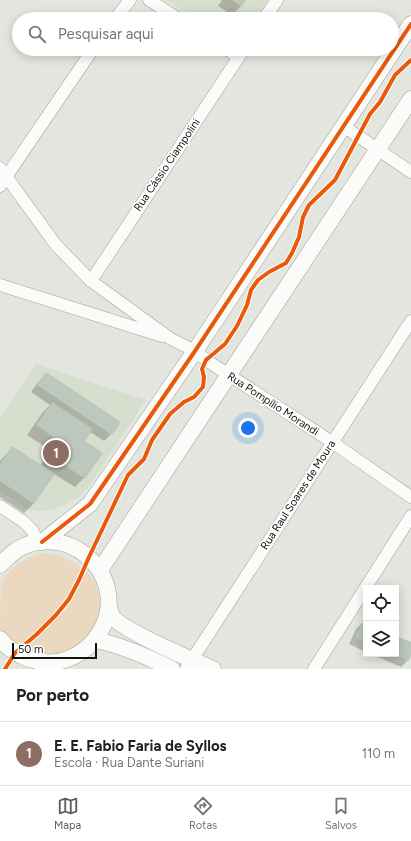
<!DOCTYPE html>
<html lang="pt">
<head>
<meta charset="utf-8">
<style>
	:root { --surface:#fff; --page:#f6f6f6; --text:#222; --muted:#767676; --line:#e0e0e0; --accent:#5b5e57 }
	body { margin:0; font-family:Figtree,sans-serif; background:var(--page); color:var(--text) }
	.controls { position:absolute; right:12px; bottom:12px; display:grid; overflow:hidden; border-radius:0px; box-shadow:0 2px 10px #0003 }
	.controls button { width:36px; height:36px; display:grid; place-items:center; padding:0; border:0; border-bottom:1px solid var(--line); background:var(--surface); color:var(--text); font:20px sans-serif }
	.scale { position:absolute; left:12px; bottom:10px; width:85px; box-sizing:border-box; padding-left:4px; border:2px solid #12140f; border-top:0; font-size:11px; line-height:14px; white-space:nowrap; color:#12140f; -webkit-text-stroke:3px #fff; paint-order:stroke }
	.you { position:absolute; left:248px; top:428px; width:14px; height:14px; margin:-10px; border:3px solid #fff; border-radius:50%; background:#1a73e8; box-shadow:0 0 0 6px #1a73e833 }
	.badge { display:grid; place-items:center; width:26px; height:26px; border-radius:50%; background:var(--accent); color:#fff; font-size:13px; font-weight:700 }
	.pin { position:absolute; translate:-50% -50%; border:2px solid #fff; box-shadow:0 1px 4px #0006 }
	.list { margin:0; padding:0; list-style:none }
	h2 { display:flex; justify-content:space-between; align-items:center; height:52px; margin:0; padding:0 16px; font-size:17px }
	h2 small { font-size:13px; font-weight:400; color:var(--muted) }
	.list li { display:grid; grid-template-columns:26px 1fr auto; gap:12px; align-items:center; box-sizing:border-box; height:64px; padding:0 16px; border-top:1px solid var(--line) }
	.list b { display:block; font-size:15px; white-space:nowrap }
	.list p { margin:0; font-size:13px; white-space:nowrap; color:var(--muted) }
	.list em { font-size:13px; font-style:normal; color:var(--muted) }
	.icon { flex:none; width:22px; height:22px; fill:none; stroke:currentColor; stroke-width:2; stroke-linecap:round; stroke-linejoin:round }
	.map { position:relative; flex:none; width:411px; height:669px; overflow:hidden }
	.search { position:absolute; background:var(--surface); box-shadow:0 2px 10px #0003; left:12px; right:12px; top:12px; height:44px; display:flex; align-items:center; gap:10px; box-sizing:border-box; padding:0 14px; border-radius:22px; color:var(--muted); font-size:15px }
	.sheet { height:116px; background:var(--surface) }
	nav { display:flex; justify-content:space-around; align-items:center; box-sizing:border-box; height:56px; border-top:1px solid var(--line); background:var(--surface); font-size:11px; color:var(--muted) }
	nav a { display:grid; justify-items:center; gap:2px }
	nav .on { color:var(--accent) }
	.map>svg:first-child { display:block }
	.built { fill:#d7dece }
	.green { fill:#ebd8c0 }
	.shadow { fill:#0003 }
	.building { fill:#bcc7bd }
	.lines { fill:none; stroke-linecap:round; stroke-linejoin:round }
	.street-casing { stroke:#a0a29d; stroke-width:13 }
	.secondary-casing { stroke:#a0a29d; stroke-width:17 }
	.street { stroke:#fbfbfa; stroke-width:12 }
	.secondary { stroke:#fbfbfa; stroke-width:16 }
	.cycleway-casing { stroke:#fff; stroke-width:6 }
	.cycleway { stroke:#e8590c; stroke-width:4 }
	.labels { text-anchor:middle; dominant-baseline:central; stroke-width:3.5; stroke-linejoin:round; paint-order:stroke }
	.street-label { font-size:11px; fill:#12140f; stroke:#fff }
</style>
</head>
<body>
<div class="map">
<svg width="411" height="669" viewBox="0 0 411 669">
	<rect width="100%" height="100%" fill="#e2e6de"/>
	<g class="built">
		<polygon points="167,0 268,0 255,19 195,19"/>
		<polygon points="36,364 146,400 87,489 79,497 63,506 50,510 40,511 29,510 0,491 0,417"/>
	</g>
	<polygon class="green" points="41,553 58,555 75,563 89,574 97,587 101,602 99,621 92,637 75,650 55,655 37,656 3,636 0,626 1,582 12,569 26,559"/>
	<g class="shadow">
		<polygon points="222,0 245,0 241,6 232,15 218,6"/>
		<polygon points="46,374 111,434 104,441 90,432 84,441 84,478 75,487 54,474 33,504 24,513 0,497 0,461 13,447 40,466 50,450 27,435 43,412 50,405 31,392 39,381"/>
		<polygon points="363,622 366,623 366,652 349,644 356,629"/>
		<polygon points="396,637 411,643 411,653 408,660 401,667 371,654 396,654"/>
	</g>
	<g class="building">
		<polygon points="232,0 246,0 242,7"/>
		<polygon points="46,372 121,422 112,435 37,385"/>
		<polygon points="52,402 93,429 85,441 103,453 85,479 49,455 59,441 36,425"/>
		<polygon points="12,446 55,474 34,504 0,481 0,464"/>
		<polygon points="363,621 366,622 366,642 355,637"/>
		<polygon points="396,636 411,642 411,656 409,661 396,655"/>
	</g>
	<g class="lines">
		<g class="street-casing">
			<g id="street">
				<polyline points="149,0 179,19"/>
				<polyline points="115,19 130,0"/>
				<polyline points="264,19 277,0"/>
				<polyline points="226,49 239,57"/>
				<polyline points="343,126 411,172"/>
				<polyline points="0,168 56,245 91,281 171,339 195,351 206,360 332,442 411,497"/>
				<polyline points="0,186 93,49"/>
				<polyline points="91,281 244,49"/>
				<polyline points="0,285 162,336"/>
				<polyline points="0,506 24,522 32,530 38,542"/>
				<polyline points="186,669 411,321"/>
				<polyline points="314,669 411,516"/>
			</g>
		</g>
		<g class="secondary-casing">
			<g id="secondary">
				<polyline points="42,542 90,504 195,351 411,24"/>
				<path d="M0 565C7 558 14 550 24 546 77 524 130 582 100 632 90 649 75 658 57 662 36 665 12 654 0 639"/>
				<polyline points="100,570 411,99"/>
				<path d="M109 607C110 610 111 614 112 616 121 630 195 661 213 669"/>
				<path d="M95 640C122 645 148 657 172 669"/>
			</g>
		</g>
		<use href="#street" class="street"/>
		<use href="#secondary" class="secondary"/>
		<g class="cycleway-casing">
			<g id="cycleway">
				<polyline points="42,542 90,504 195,351 411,24"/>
				<polyline points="5,669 15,653 37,634 56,615 69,599 79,580 89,557 128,475 144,459 152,440 170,414 184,402 194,397 203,387 204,377 202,369 206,360 225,344 237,326 247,305 251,290 258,280 269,272 286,263 292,253 299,237 303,217 309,205 335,180 370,114 380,102 395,75 411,60"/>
			</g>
		</g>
		<use href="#cycleway" class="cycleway"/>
	</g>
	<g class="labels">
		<g class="street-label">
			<text transform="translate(167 165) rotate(-56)">Rua Cássio Ciampolini</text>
			<text transform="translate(273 404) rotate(33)">Rua Pompílio Morandi</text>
			<text transform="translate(298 495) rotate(-57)">Rua Raul Soares de Moura</text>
		</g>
	</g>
</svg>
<div class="controls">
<button><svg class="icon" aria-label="locate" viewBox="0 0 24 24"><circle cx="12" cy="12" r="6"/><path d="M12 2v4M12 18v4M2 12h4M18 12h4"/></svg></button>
<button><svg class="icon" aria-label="layers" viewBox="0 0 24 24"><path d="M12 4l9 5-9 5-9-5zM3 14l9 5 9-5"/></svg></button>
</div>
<div class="scale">50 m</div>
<div class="you"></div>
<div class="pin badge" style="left:56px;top:453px;background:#8d6e63">1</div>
<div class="search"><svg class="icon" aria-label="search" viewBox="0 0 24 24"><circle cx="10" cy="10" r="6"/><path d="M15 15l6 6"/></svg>Pesquisar aqui</div>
</div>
<section class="sheet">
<h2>Por perto<small></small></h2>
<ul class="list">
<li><span class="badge" style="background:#8d6e63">1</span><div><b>E. E. Fabio Faria de Syllos</b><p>Escola · Rua Dante Suriani</p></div><em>110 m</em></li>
</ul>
</section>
<nav>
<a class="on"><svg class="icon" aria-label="map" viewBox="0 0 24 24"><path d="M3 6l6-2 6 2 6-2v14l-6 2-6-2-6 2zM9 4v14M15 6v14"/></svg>Mapa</a>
<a><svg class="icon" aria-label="directions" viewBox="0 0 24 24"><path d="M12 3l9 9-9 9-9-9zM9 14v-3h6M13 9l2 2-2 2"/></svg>Rotas</a>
<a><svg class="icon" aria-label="saved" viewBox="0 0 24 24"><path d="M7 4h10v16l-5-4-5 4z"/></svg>Salvos</a>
</nav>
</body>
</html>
